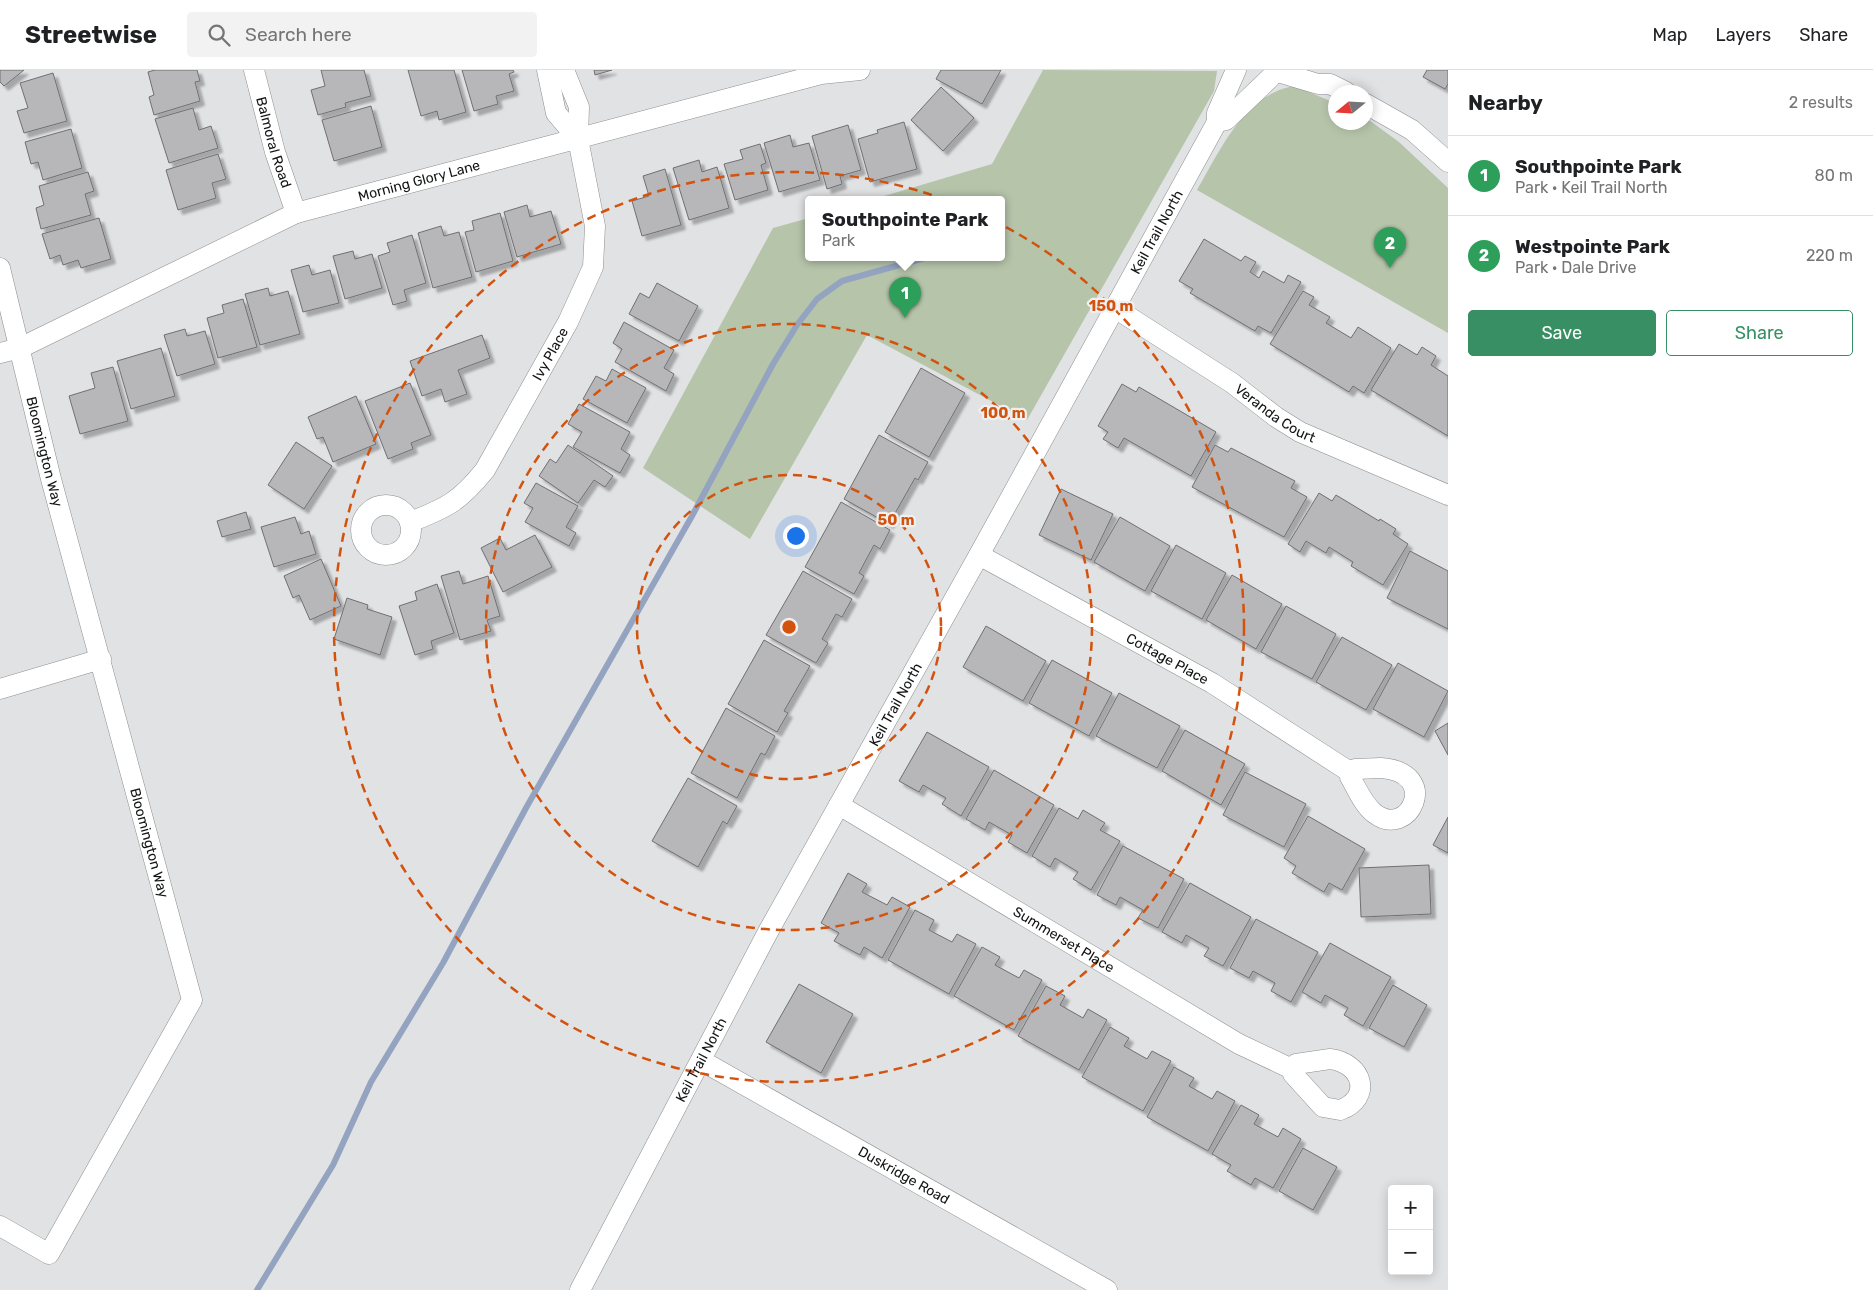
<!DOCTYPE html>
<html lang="en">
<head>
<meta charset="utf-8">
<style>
	:root { --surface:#fff; --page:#f2f2f2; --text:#202124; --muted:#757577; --line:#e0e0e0; --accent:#378f63 }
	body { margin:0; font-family:Rubik,sans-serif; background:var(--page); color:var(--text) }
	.controls { position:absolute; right:15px; bottom:15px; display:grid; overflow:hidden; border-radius:5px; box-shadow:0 2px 12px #0003 }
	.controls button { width:45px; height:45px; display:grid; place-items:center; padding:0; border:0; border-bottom:1px solid var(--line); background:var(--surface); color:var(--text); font:25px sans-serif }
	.compass { position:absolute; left:1328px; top:15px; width:45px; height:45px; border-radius:50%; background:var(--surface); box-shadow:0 2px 12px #0003; rotate:252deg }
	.you { position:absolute; left:795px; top:465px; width:18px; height:18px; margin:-12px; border:4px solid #fff; border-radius:50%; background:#1a73e8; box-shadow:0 0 0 8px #1a73e833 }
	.badge { display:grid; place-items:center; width:32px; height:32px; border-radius:50%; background:var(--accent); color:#fff; font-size:16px; font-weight:700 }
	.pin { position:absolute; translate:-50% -41px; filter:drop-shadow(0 1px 2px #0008) }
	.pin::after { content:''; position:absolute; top:26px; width:18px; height:15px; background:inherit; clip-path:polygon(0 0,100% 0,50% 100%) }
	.popup { position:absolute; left:805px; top:126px; width:200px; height:65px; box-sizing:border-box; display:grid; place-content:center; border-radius:5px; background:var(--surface); filter:drop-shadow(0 1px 4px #0005); font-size:16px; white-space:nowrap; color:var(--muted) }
	.popup b { font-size:19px; color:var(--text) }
	.popup::after { content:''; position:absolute; left:50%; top:100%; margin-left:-10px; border:10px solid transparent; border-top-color:var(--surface) }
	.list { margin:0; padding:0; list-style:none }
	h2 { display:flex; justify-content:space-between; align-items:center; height:65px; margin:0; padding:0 20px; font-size:21px }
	h2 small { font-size:16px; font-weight:400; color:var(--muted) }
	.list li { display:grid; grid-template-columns:32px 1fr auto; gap:15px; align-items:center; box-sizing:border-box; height:80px; padding:0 20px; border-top:1px solid var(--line) }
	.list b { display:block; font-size:19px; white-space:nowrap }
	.list p { margin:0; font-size:16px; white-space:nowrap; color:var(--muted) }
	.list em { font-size:16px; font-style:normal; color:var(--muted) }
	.actions { display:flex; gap:10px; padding:15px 20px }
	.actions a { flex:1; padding:11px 0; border:1px solid var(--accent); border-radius:5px; text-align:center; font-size:18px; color:var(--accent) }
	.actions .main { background:var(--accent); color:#fff }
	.icon { flex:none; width:28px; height:28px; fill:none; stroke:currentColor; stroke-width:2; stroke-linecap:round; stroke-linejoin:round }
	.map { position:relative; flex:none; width:1448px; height:1220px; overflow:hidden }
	header { display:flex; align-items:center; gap:30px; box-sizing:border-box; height:70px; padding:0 25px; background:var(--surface); border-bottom:1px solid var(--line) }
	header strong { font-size:24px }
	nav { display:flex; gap:28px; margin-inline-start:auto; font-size:18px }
	.search { width:350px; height:45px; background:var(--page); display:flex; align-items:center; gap:12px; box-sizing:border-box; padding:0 18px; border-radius:5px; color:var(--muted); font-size:19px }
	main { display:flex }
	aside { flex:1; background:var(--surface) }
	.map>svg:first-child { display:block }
	.green { fill:#b6c4aa }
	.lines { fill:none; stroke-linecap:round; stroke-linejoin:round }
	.stream { stroke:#93a3c0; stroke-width:6 }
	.building { fill:#b7b6b8; stroke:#716f71; filter:url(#shadow) }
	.minor-casing { stroke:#8c8e8f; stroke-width:21 }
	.minor { stroke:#fff; stroke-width:20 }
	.ring { fill:none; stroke:#d3520d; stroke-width:2.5; stroke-dasharray:9 6 }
	.labels { text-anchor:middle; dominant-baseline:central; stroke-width:4.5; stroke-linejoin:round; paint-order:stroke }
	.street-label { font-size:14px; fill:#131414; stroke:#eef0f1 }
	.centre { fill:#d3520d; stroke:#eef0f1; stroke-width:2.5 }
	.ring-label { font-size:15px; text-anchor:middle; font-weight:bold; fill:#d3520d; stroke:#eef0f1; stroke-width:4.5; stroke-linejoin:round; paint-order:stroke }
</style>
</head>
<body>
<header>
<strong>Streetwise</strong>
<div class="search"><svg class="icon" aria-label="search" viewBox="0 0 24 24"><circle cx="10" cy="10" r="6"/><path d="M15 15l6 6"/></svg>Search here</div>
<nav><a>Map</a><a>Layers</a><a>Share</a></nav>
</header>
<main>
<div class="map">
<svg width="1448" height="1220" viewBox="0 0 1448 1220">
	<defs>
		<filter id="shadow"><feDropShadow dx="4.5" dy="4.5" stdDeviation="1" flood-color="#0004"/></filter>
	</defs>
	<rect width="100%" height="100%" fill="#e1e2e4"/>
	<g class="green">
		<polygon points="1043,0 1217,1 1214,21 1027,350 867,265 750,469 643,398 773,158 809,148 809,187 1001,187 1001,129 874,129 992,94"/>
		<path d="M1289 17H1297L1335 33 1336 52H1366V48L1399 72 1448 118V263L1197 120C1219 82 1243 28 1289 17Z"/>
	</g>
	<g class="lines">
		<polyline class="stream" points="257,1220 333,1095 371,1012 443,893 526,738 692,446 773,294 797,255 817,229 842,211 928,187"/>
	</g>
	<g class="building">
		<polygon points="0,0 24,0 4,16 0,12"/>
		<polygon points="155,0 197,0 200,11 195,12 200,31 154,45 149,27 154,25 148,2"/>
		<polygon points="321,0 364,0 371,26 345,33 346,37 318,45 311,20 325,16"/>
		<polygon points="408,0 454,0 466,42 439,50 437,41 421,46"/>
		<polygon points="462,0 513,0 514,2 509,4 514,21 496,26 498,34 474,41"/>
		<polygon points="594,0 612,0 595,5"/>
		<polygon points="941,0 1001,0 982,34 936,9"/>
		<polygon points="1427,0 1448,0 1448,14 1445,19 1423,7"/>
		<polygon points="53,3 67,51 24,63 17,41 28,38 20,13"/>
		<polygon points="941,17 974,48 943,81 911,50"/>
		<polygon points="371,36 382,77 334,91 322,50"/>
		<polygon points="193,38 199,60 211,56 218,78 169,93 155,49"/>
		<polygon points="904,52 917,99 870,112 858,69 878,63 877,60"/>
		<polygon points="848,55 861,100 840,106 842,114 827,119 812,66"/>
		<polygon points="71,59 82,98 43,110 38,92 31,94 25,72"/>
		<polygon points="790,65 793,77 809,73 820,110 779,122 764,73"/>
		<polygon points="760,74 766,93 761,95 768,120 735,130 724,94 743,89 740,80"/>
		<polygon points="218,84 226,109 212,113 216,128 178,140 166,100"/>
		<polygon points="699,90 702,102 717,97 729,138 689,150 673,98"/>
		<polygon points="665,99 681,155 642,166 632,131 649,126 643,106"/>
		<polygon points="88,102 94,121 85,124 91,145 41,159 36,138 44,135 39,116"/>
		<polygon points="527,135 530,147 551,141 561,174 517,187 504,142"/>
		<polygon points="500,143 513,191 476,202 465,162 474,160 472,151"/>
		<polygon points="99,148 111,189 81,198 78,190 63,195 60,185 50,189 42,164"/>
		<polygon points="441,156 444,166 459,162 472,207 433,218 418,163"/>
		<polygon points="412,165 426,213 404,220 407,231 393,235 378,186 390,182 387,173"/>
		<polygon points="1204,169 1241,191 1245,186 1256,192 1250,202 1259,208 1263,201 1284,213 1288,205 1301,212 1271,263 1258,256 1255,261 1190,223 1193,219 1179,211"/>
		<polygon points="353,181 355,189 372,184 382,218 345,229 333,186"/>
		<polygon points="309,195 312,205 330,200 339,233 303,242 291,200"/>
		<polygon points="657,213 698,236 679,271 629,244 640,223 649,228"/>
		<polygon points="268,218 270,226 288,221 300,264 260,275 245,224"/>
		<polygon points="1303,221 1314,227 1309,235 1330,247 1326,253 1351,268 1358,257 1391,278 1364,323 1353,316 1349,322 1270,274"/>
		<polygon points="243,229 257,277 218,288 207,248 224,243 222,235"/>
		<polygon points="624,252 674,280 664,298 674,304 666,321 615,292 622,279 613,273"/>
		<polygon points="185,259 187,266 205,261 215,294 177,306 164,265"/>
		<polygon points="482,265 490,288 458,300 467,324 445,332 441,319 422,326 410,291"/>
		<polygon points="1399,274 1417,285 1422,277 1436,286 1431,295 1448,306 1448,366 1371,320"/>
		<polygon points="161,278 175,326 131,339 117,291"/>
		<polygon points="113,297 128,351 80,364 69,326 95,318 91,303"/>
		<polygon points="921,298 965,323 929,387 885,362"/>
		<polygon points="612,299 646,318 627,353 583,329 596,306 606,311"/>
		<polygon points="410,313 431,365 411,373 413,379 388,389 365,331"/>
		<polygon points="1122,314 1136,322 1139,317 1216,362 1191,406 1124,368 1118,378 1103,369 1108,362 1098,356"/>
		<polygon points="356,326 376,374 333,392 323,367 317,369 308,347"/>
		<polygon points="579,334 630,362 621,379 630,385 620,403 573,377 582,362 568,354"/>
		<polygon points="879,365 928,392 918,410 915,408 889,454 844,429"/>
		<polygon points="296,372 332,396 304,439 268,415"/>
		<polygon points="568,375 613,406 605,417 594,410 578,433 539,406 550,389 556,393"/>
		<polygon points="1215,375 1228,382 1231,378 1295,411 1291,418 1307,427 1284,467 1192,417"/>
		<polygon points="536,413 578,436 566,457 576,463 569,476 525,452 533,438 524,433"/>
		<polygon points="1061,419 1113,444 1091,490 1039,465"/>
		<polygon points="1319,423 1332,431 1336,425 1379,451 1380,449 1396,459 1393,464 1408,474 1383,515 1351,496 1353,492 1329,477 1326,483 1306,471 1300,482 1288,474"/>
		<polygon points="841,432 890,460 880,479 874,475 859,503 864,506 854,524 805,497"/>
		<polygon points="246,442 251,459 222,467 217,451"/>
		<polygon points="295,447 301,464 309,461 316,484 274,497 261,457"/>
		<polygon points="1120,447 1170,476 1145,521 1094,492"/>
		<polygon points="535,465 552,497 503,522 481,478 500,468 506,480"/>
		<polygon points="1176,475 1226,503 1202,549 1151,521"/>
		<polygon points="1410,481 1448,501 1448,559 1387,528"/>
		<polygon points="321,489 341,536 310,550 299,525 293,528 284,506"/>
		<polygon points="459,501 463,514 488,506 500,546 487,550 491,561 460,570 441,506"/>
		<polygon points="803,501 852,529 842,547 836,544 822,569 828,573 816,593 766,565"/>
		<polygon points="1232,505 1282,534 1256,579 1206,550"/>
		<polygon points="437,514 454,563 431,571 433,579 415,585 399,536 417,530 415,522"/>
		<polygon points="347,528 368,535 367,539 392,547 380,585 334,569"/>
		<polygon points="1286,536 1336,564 1312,609 1261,582"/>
		<polygon points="986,556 1046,591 1023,631 963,597"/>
		<polygon points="1342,567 1392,595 1366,640 1316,612"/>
		<polygon points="764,570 810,596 784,641 788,643 777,662 728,634"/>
		<polygon points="1052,590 1112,623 1089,666 1029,633"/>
		<polygon points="1398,593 1448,621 1424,667 1373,639"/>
		<polygon points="1119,623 1180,656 1157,698 1096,666"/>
		<polygon points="726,638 775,666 765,685 761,683 737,728 691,703"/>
		<polygon points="1448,653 1448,685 1435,661"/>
		<polygon points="1185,660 1245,694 1221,735 1162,701"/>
		<polygon points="927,662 989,697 961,746 942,734 946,728 923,715 919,722 899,711"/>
		<polygon points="994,700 1054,735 1027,783 1008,772 1012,765 989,752 985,760 966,749"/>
		<polygon points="1245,702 1306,734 1284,777 1223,745"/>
		<polygon points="688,708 737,736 727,754 723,751 698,797 652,771"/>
		<polygon points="1059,738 1078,749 1083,740 1105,753 1100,760 1120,771 1091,820 1073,809 1078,802 1055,788 1050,797 1032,786"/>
		<polygon points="1308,746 1365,779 1342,820 1329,813 1324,822 1292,803 1296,796 1284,788"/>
		<polygon points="1448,747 1448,783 1433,775"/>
		<polygon points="1123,776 1184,809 1158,858 1138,848 1143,840 1120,827 1116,835 1097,825"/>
		<polygon points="1429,795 1431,844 1361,847 1359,798"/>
		<polygon points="848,803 867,814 862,822 887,835 892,827 910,837 882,888 864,877 860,885 834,871 839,863 821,853"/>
		<polygon points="1190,813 1251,847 1223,896 1204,886 1209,878 1186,865 1182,873 1162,862"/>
		<polygon points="915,840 934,850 929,860 952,872 957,864 976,874 949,924 888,890"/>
		<polygon points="1256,849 1318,882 1291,932 1271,921 1275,913 1253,901 1249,908 1230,898"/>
		<polygon points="1330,873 1391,907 1363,956 1344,945 1348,938 1325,925 1321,933 1302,922"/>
		<polygon points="982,877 1000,887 995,895 1019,908 1024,900 1042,910 1014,960 954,926"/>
		<polygon points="799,914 853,944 821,1003 766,972"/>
		<polygon points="1393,915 1427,935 1404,977 1369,958"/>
		<polygon points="1046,916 1065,926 1060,935 1083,948 1088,939 1107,950 1079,1000 1018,966"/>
		<polygon points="1110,957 1129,968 1124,976 1147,989 1152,981 1171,991 1143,1041 1082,1007"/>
		<polygon points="1174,997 1194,1008 1189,1016 1212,1029 1217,1021 1235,1031 1208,1081 1147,1047"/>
		<polygon points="1241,1035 1259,1045 1254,1054 1278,1067 1283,1058 1301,1069 1273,1118 1255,1108 1251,1115 1227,1101 1231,1095 1212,1084"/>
		<polygon points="1303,1078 1337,1097 1313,1140 1279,1121"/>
	</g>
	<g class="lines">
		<g class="minor-casing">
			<g id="minor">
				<path id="s1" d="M254 0 275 82 296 143"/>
				<polyline points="547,0 556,43 578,69"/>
				<polyline points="1281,3 1318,14 1330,14 1346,22"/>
				<polyline points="1366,34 1412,60 1448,92"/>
				<polyline points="1217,52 1226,50 1270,8"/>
				<path id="s2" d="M0 198 51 409 192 930 49 1184 0 1156"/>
				<path id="s3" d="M1115 238 1232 313 1276 347 1300 362 1448 425"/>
				<path id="s4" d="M0 283 20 278 296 143 821 4 860 0"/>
				<circle cx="386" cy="460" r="25"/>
				<path id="s5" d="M410 452C447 438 460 431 485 400L568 252 593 197 595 156 578 69 579 37 564 0"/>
				<path id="s6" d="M979 485 1212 613 1350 702"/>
				<polyline points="0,619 101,589"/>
				<path d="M1381 698C1442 702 1409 771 1374 743 1363 734 1357 719 1350 707V702L1355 699Z"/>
				<path id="s7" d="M839 735 1239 974 1292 999"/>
				<path d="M1330 989C1363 993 1373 1028 1340 1040L1323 1037 1293 1004 1292 999 1296 994Z"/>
				<path id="s8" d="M702 991 1107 1220"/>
				<path id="s9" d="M580 1220 769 860 979 485 1217 52V43L1236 0"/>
			</g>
		</g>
		<use href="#minor" class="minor"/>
	</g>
	<g class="ring">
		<circle cx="789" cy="557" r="152"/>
		<circle cx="789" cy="557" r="303"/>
		<circle cx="789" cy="557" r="455"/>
	</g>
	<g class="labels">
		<g class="street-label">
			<text stroke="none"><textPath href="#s1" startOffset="75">Balmoral Road</textPath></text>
			<text stroke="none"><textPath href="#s4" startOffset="455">Morning Glory Lane</textPath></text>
			<text stroke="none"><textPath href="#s9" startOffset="1205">Keil Trail North</textPath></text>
			<text stroke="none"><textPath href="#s5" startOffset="226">Ivy Place</textPath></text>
			<text stroke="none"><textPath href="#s3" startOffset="192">Veranda Court</textPath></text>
			<text stroke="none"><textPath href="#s2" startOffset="189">Bloomington Way</textPath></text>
			<text stroke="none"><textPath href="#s6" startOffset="215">Cottage Place</textPath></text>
			<text stroke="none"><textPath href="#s9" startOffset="665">Keil Trail North</textPath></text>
			<text stroke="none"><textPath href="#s2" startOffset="594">Bloomington Way</textPath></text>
			<text stroke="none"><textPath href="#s7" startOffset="262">Summerset Place</textPath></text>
			<text stroke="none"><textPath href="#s9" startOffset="260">Keil Trail North</textPath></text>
			<text stroke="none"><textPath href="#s8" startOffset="232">Duskridge Road</textPath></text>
		</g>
	</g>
	<circle cx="789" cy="557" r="8" class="centre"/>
	<g class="ring-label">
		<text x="1111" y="241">150 m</text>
		<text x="1003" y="348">100 m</text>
		<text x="896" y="455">50 m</text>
	</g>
</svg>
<div class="controls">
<button>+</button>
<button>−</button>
</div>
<svg class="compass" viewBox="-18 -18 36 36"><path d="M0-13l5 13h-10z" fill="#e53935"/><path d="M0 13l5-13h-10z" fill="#757577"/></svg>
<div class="you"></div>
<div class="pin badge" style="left:905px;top:248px;background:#2e9e5b">1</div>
<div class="popup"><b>Southpointe Park</b>Park</div>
<div class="pin badge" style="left:1390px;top:198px;background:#2e9e5b">2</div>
</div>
<aside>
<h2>Nearby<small>2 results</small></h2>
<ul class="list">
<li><span class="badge" style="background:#2e9e5b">1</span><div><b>Southpointe Park</b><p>Park · Keil Trail North</p></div><em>80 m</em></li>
<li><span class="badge" style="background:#2e9e5b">2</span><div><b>Westpointe Park</b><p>Park · Dale Drive</p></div><em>220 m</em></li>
</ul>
<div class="actions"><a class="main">Save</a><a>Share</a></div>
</aside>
</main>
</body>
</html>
